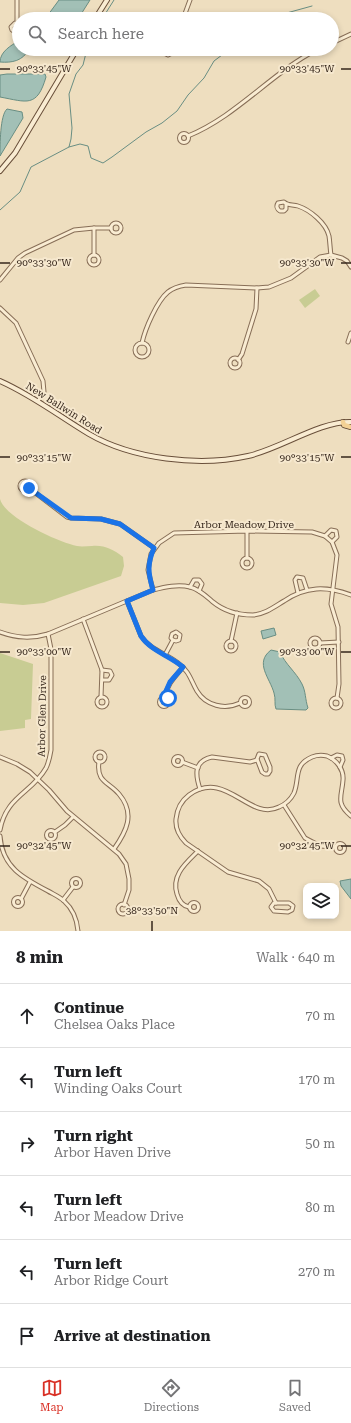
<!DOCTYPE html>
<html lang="en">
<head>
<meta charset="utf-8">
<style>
	:root { --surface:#fff; --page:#f2f2f2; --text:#202124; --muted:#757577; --line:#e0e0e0; --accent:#d93025 }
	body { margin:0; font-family:"Roboto Serif",serif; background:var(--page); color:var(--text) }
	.controls { position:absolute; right:12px; bottom:12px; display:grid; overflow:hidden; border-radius:8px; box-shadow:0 2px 6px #0003 }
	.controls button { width:36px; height:36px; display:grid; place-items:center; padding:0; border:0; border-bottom:1px solid var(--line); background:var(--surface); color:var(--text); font:20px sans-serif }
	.stop { position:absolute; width:12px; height:12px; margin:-9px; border:3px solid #1a73e8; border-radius:50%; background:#fff }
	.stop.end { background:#1a73e8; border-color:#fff; box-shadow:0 1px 4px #0008 }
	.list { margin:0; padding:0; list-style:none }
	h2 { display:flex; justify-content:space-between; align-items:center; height:52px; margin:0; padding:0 16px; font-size:17px }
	h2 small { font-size:13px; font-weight:400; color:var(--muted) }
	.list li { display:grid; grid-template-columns:26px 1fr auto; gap:12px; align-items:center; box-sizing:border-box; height:64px; padding:0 16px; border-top:1px solid var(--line) }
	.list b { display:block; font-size:15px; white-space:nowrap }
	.list p { margin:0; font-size:13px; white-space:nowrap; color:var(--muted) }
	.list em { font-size:13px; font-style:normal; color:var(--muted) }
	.icon { flex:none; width:22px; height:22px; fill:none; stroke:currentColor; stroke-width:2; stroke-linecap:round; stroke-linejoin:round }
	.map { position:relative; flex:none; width:351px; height:931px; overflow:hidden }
	.search { position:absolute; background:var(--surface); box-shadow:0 2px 6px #0003; left:12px; right:12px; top:12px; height:44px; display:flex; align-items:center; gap:10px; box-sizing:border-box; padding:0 14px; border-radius:22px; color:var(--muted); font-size:15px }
	.sheet { height:436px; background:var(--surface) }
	nav { display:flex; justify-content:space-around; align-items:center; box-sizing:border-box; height:56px; border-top:1px solid var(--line); background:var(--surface); font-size:11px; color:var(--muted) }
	nav a { display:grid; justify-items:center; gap:2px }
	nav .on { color:var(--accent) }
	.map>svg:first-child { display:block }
	.green { fill:#c8cc93 }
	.water { fill:#a2c0b6; stroke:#698e83 }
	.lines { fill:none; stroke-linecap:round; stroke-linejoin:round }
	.stream { stroke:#698e83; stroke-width:1 }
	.street-casing { stroke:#876e57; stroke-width:5 }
	.secondary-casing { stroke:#694f3a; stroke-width:6 }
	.primary-casing { stroke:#553d2c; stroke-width:6 }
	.street { stroke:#f9ecd2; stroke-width:3 }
	.secondary { stroke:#f9ecd2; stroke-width:4 }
	.primary { stroke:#f3d195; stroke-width:4.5 }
	.route { stroke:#1a73e8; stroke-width:5 }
	.ticks { fill:none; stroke:#36271c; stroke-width:1.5 }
	.labels { text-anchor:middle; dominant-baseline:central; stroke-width:4; stroke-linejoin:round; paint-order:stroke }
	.street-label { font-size:10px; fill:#36271c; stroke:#f6e8ce }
	.ticks-label { font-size:10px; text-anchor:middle; fill:#36271c; stroke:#f6e8ce; stroke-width:4; stroke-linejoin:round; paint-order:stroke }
</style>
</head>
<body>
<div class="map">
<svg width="351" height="931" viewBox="0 0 351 931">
	<rect width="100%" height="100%" fill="#eedebf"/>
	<g class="green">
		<polygon points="315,289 320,296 305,308 299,300"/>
		<path d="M0 499C5 518 58 542 77 546 82 547 87 546 92 546 105 545 112 549 123 557L124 566 121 576 44 603 23 605 0 603Z"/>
		<polygon points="0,653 33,664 31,719 25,720 25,728 0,731"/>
	</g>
	<g class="water">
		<polygon points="59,0 90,0 78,19 45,19"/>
		<path d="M19 41V49H29C23 61 12 63 0 62 0 52 11 45 19 41Z"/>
		<path d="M7 74H45L46 77C37 108 27 102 0 97V75Z"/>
		<path d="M7 109 22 112 23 118 0 156C0 145 0 115 7 109Z"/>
		<polygon points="274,628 276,635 263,639 261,631"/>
		<path d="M271 650 280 652C285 664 296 672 302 684 306 692 305 699 308 708L306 710 276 709C274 704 276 699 274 693 270 678 254 663 271 650Z"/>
		<polygon points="351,879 351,899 341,886 340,881"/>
	</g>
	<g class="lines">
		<g class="stream">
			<polyline points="102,19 114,0"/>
			<polyline points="276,19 283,14 312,6"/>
			<polyline points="69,147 80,144 88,146 91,158 103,163 112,157 146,132 162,123 177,111 188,95 204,78 214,61 230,49"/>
			<polyline points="0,210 20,192 31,167 69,147 71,139 72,128 69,94 76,74 83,65 87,49"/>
		</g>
		<g class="street-casing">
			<g id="street">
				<polyline points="183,19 190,0"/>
				<polyline points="17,23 17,0"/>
				<polyline points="19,25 15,23 11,27 12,30 15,32 19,30"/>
				<polyline points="332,43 351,34"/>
				<polyline points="163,49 164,53 168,55 172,53 172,49"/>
				<circle cx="184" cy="138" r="4.5"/>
				<path d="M188 136C237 116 271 73 318 49"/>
				<path d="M286 204V209L284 211H280C277 209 276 206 278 203L284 202C288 206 293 204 298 206 310 210 326 223 329 236 330 242 330 249 331 255"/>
				<circle cx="116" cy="228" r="5"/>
				<polyline points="94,228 94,255"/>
				<circle cx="94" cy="260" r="5"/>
				<polyline points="0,280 18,258 25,253 74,230 94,228 111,228"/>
				<polyline points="0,308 16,323 43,381 44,392 38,401"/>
				<polyline points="348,342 351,333"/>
				<path d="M142 343C145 329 157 301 168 292 173 288 180 286 186 285L257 288 269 287 291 278 320 257 331 255 342 258 347 261 351 267"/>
				<circle cx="142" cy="350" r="7"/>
				<circle cx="235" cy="363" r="5"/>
				<polyline points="238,360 242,354 256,309 257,288"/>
				<circle cx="25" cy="486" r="5"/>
				<polyline points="29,488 67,517 71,518 101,519 120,524 154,548"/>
				<polyline points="247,531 247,558"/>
				<polyline points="325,536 331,530 336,531 337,537 332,542"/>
				<circle cx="247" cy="563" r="5"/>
				<polyline points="190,587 194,580 199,580 202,584 199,591"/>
				<polyline points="153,590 148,570 151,554 159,543 174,533 247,531 312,532 325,536 332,542 337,555 331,604 338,627 339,684 337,698"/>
				<polyline points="298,593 295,580 297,577 303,578 307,590"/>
				<path d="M127 601 141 636C150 650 166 653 178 663 190 672 190 679 197 691 206 706 225 710 240 703"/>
				<polyline points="83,619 102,670 101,697"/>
				<path d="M0 632C17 638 31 639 48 634L153 590C165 587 178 584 190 587 199 589 206 596 213 602 224 611 239 615 253 615 265 614 274 607 284 601 306 586 326 586 351 595"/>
				<circle cx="315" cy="643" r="5"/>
				<polyline points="231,641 237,613"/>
				<circle cx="231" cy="646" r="5"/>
				<polyline points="320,643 339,642"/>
				<polyline points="165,655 173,640 171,638 172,634 176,632 180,635 179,640 176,641 173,640"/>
				<polyline points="102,670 110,671 112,675 109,680 103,680"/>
				<path d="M165 697C167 684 175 677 183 667"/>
				<circle cx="102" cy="702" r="5"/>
				<circle cx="164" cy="702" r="4.5"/>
				<circle cx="245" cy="702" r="4.5"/>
				<circle cx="336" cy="703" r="5"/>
				<circle cx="100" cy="757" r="5"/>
				<polygon points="259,754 265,755 270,767 270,771 268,774 265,774 262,772 257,759"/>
				<circle cx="178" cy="761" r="4.5"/>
				<polyline points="0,757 17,764 30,772 49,790 67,811 119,854 126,864 129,879 129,890 124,905"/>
				<polyline points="331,758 337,755 342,756 343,760 340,767"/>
				<path d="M99 762C96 782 109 782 119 794 136 814 126 832 114 849"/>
				<polyline points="182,762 198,768"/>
				<path d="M200 789C195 774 194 761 212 757L250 762 257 760"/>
				<polyline points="284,805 305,838 320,846 335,847"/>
				<path d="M0 830C6 796 32 793 46 768 49 762 50 756 51 750V649L48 634"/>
				<circle cx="51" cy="835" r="4.5"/>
				<polyline points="55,832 65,825 73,817"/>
				<path d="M0 836C2 867 23 878 48 891 53 894 60 897 64 901 73 909 77 919 78 931"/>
				<circle cx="340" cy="848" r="4.5"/>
				<circle cx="76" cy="883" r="4.5"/>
				<circle cx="18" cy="902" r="4.5"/>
				<polyline points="21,899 30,882"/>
				<polyline points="63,900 73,887"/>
				<circle cx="194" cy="907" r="4.5"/>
				<polygon points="274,903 289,903 293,906 292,910 288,912 274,911 271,907"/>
				<path d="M276 903 269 889 259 881 228 872 186 843C179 836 175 829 176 819 177 809 181 801 189 795 226 768 249 822 279 807 286 804 291 799 294 793 300 778 293 765 312 757 317 755 322 755 327 756 337 760 344 770 343 780 342 796 335 803 351 816"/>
				<circle cx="123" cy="909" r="5"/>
				<path d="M189 907C183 906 179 901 177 894 171 875 186 863 198 851"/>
			</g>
		</g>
		<g class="secondary-casing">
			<g id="secondary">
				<polyline points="95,19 107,0"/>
				<polyline points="0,171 15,153 77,49"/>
				<path d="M0 381C32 395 59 416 89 434 132 459 199 467 248 456 280 449 320 421 351 422"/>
			</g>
		</g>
		<g class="primary-casing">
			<polyline id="primary" points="343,422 344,425 351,427"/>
		</g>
		<use href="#street" class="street"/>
		<use href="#secondary" class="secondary"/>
		<use href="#primary" class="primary"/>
	</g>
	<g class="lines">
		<path class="route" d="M29 488 71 518 101 519 120 524 154 548C147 564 148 573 153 590L127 601 141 636C151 651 170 656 183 667L170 682 166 691 165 697 168 698"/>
	</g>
	<path class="ticks" d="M0 69H10M341 69H351M0 263H10M341 263H351M0 457H10M341 457H351M0 652H10M341 652H351M0 846H10M341 846H351M152 921V931"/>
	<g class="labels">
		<g class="street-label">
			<text transform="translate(64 408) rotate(32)">New Ballwin Road</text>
			<text x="244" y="524">Arbor Meadow Drive</text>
			<text transform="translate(42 716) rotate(-89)">Arbor Glen Drive</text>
		</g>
	</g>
	<g class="ticks-label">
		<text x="307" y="72">90°33'45"W</text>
		<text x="44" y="72">90°33'45"W</text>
		<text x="307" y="266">90°33'30"W</text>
		<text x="44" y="266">90°33'30"W</text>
		<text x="44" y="461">90°33'15"W</text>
		<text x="307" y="461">90°33'15"W</text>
		<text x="307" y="655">90°33'00"W</text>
		<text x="44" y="655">90°33'00"W</text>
		<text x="307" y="849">90°32'45"W</text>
		<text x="44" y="849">90°32'45"W</text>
		<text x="152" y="914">38°33'50"N</text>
	</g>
</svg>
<div class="controls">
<button><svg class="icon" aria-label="layers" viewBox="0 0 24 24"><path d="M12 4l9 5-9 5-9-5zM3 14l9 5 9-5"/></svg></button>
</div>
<div class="stop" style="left:168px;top:698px"></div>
<div class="stop end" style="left:29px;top:488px"></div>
<div class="search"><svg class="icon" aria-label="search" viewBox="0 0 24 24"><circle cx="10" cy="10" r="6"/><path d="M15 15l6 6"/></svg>Search here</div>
</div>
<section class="sheet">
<h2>8 min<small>Walk · 640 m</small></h2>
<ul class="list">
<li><svg class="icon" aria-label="ahead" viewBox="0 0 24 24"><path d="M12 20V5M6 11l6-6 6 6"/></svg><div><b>Continue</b><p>Chelsea Oaks Place</p></div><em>70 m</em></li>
<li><svg class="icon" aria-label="left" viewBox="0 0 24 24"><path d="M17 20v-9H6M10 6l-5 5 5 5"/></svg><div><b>Turn left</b><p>Winding Oaks Court</p></div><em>170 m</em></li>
<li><svg class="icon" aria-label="right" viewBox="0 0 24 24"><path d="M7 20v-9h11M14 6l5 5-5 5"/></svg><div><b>Turn right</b><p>Arbor Haven Drive</p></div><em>50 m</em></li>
<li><svg class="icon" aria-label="left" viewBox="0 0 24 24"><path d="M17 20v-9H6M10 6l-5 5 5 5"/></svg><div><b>Turn left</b><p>Arbor Meadow Drive</p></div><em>80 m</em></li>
<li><svg class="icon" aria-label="left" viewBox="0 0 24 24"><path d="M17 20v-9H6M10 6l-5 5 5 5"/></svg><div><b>Turn left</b><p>Arbor Ridge Court</p></div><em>270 m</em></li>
<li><svg class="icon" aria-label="arrive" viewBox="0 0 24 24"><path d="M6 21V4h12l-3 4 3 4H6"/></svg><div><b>Arrive at destination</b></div></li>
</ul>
</section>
<nav>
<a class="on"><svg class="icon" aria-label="map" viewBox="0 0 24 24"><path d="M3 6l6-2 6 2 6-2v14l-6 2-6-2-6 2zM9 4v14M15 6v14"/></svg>Map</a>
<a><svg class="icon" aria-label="directions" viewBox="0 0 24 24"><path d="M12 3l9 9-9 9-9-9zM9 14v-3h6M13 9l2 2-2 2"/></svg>Directions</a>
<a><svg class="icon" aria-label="saved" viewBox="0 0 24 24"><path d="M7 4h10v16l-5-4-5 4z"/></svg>Saved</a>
</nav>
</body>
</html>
